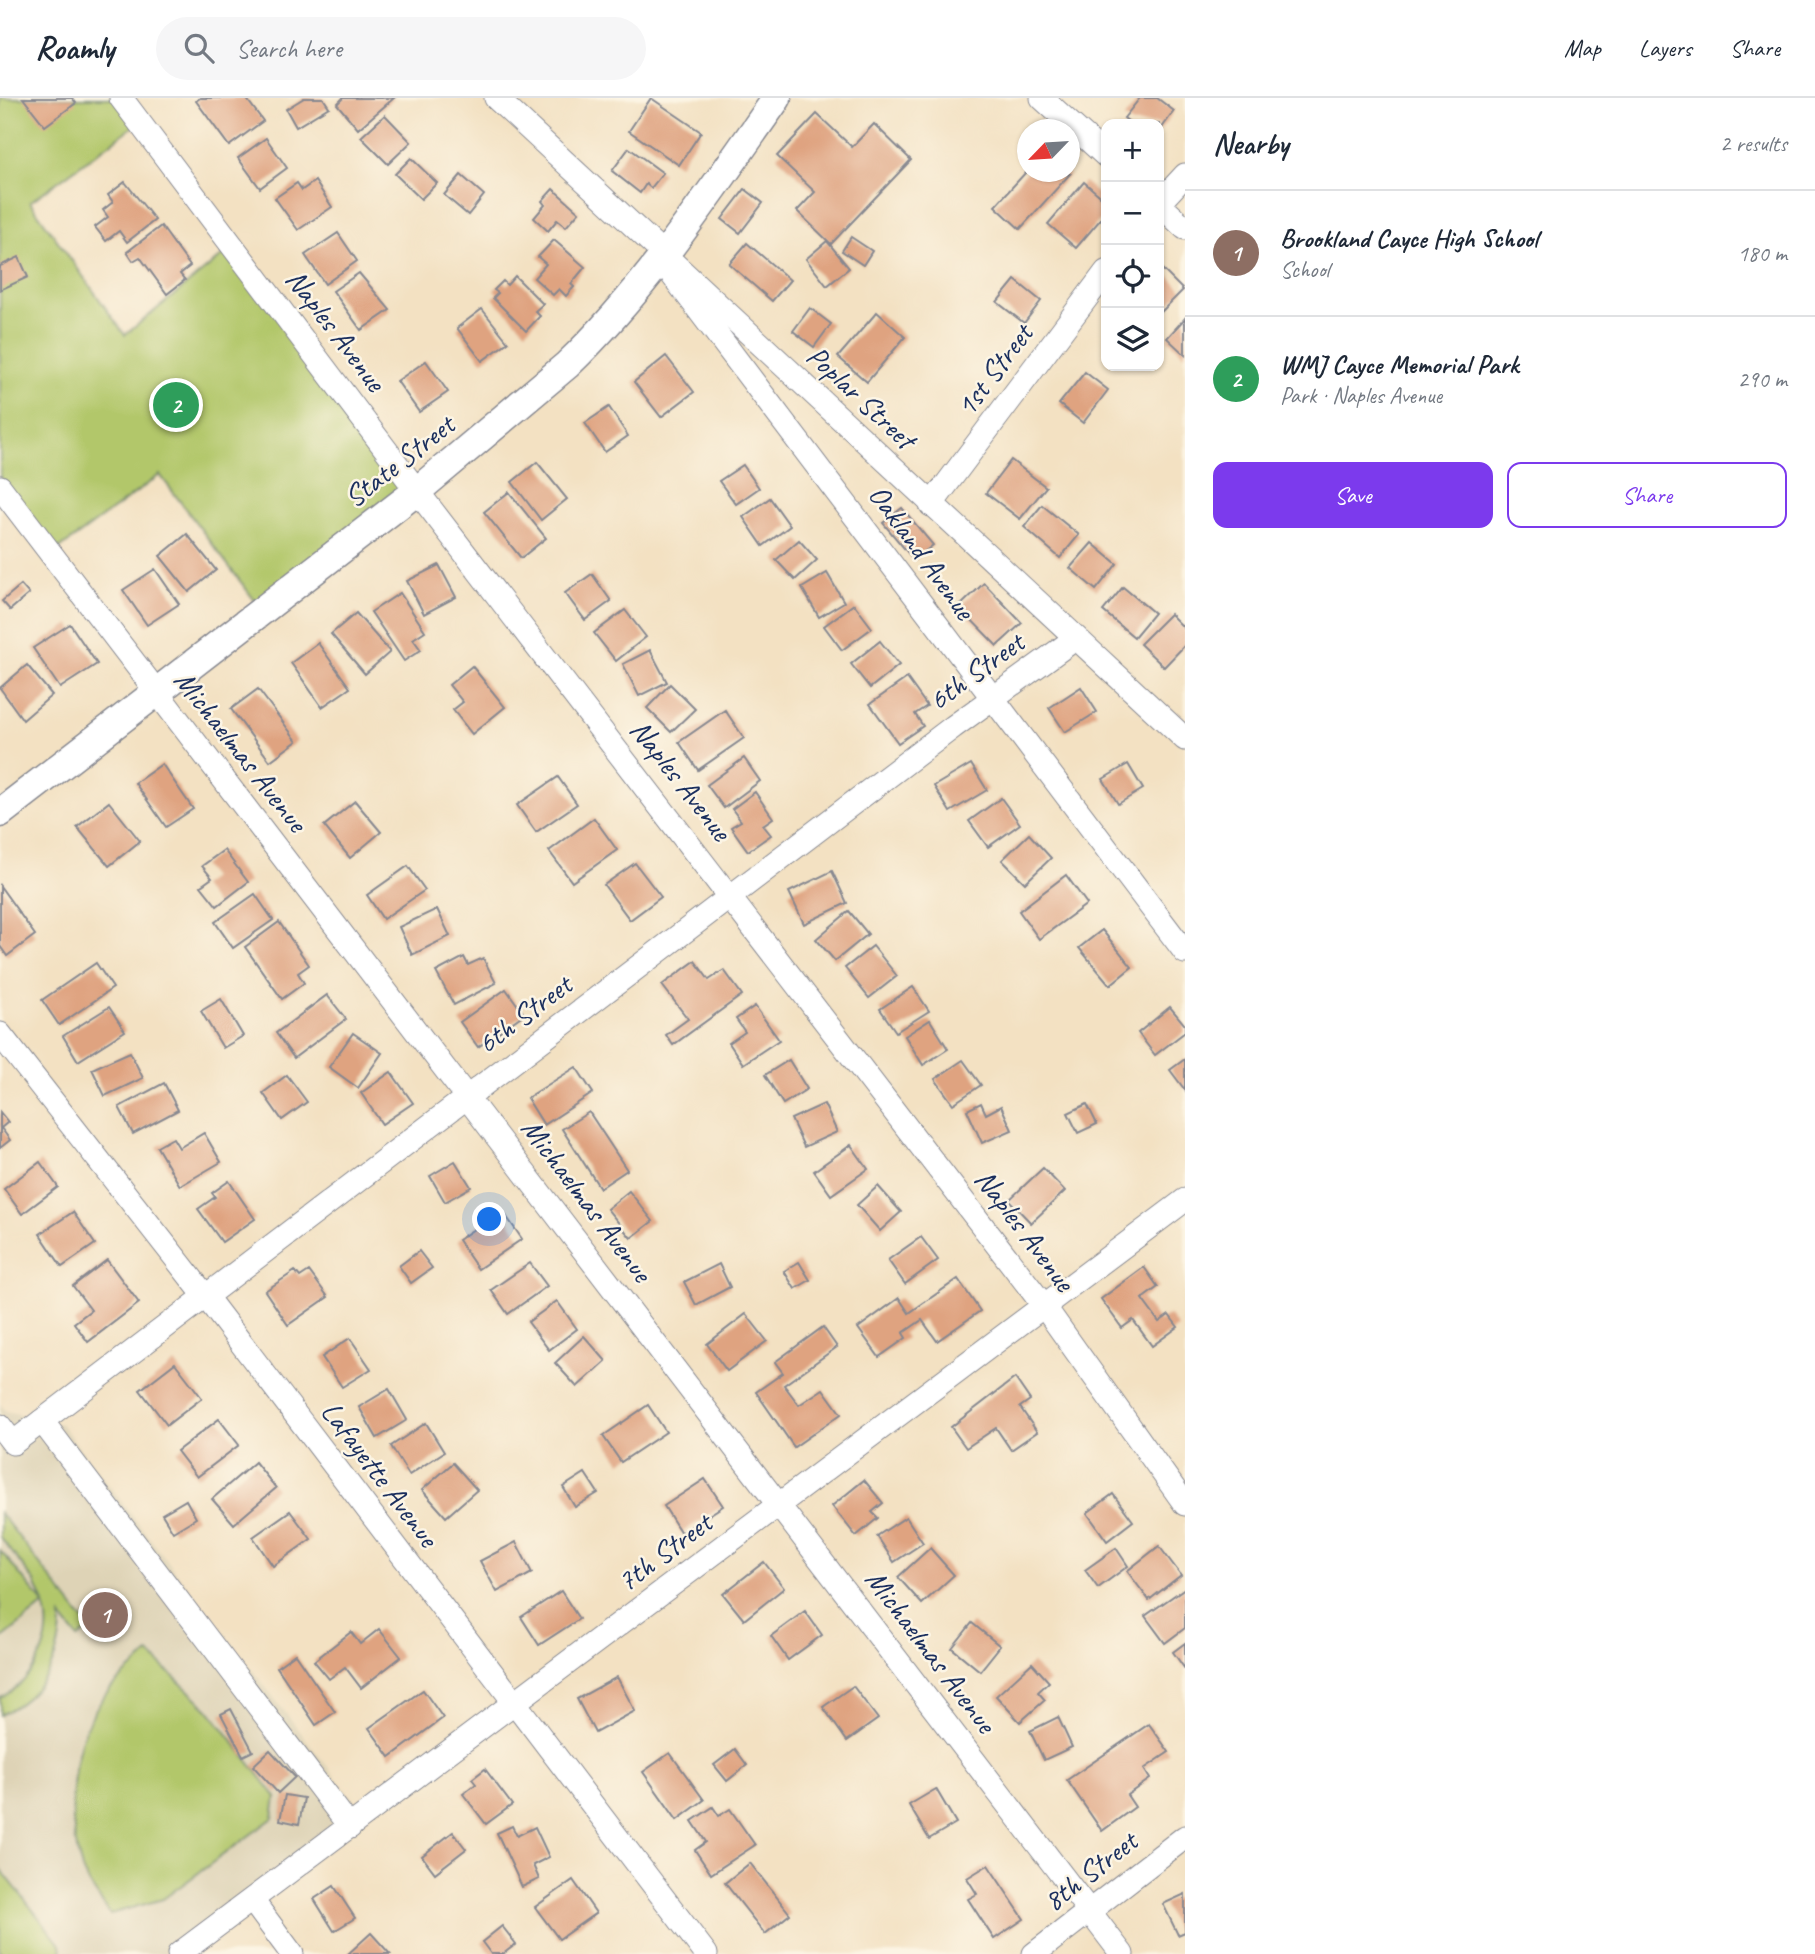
<!DOCTYPE html>
<html lang="en">
<head>
<meta charset="utf-8">
<style>
	:root { --surface:#fff; --page:#f6f6f7; --text:#1f2937; --muted:#747a83; --line:#e0e1e3; --accent:#7c3aed }
	body { margin:0; font-family:Caveat,sans-serif; background:var(--page); color:var(--text) }
	.controls { position:absolute; right:21px; top:21px; display:grid; overflow:hidden; border-radius:14px; box-shadow:0 2px 5px #0004 }
	.controls button { width:63px; height:63px; display:grid; place-items:center; padding:0; border:0; border-bottom:2px solid var(--line); background:var(--surface); color:var(--text); font:35px sans-serif }
	.compass { position:absolute; left:1017px; top:21px; width:63px; height:63px; border-radius:50%; background:var(--surface); box-shadow:0 2px 5px #0004; rotate:245deg }
	.you { position:absolute; left:490px; top:1122px; width:24px; height:24px; margin:-18px; border:5px solid #fff; border-radius:50%; background:#1a73e8; box-shadow:0 0 0 10px #1a73e833 }
	.badge { display:grid; place-items:center; width:46px; height:46px; border-radius:50%; background:var(--accent); color:#fff; font-size:23px; font-weight:700 }
	.pin { position:absolute; translate:-50% -50%; border:4px solid #fff; box-shadow:0 2px 7px #0006 }
	.list { margin:0; padding:0; list-style:none }
	h2 { display:flex; justify-content:space-between; align-items:center; height:91px; margin:0; padding:0 28px; font-size:30px }
	h2 small { font-size:23px; font-weight:400; color:var(--muted) }
	.list li { display:grid; grid-template-columns:46px 1fr auto; gap:21px; align-items:center; box-sizing:border-box; height:126px; padding:0 28px; border-top:2px solid var(--line) }
	.list b { display:block; font-size:26px; white-space:nowrap }
	.list p { margin:0; font-size:23px; white-space:nowrap; color:var(--muted) }
	.list em { font-size:23px; font-style:normal; color:var(--muted) }
	.actions { display:flex; gap:14px; padding:21px 28px }
	.actions a { flex:1; padding:16px 0; border:2px solid var(--accent); border-radius:14px; text-align:center; font-size:24px; color:var(--accent) }
	.actions .main { background:var(--accent); color:#fff }
	.icon { flex:none; width:38px; height:38px; fill:none; stroke:currentColor; stroke-width:2; stroke-linecap:round; stroke-linejoin:round }
	.map { position:relative; flex:none; width:1185px; height:1856px; overflow:hidden }
	header { display:flex; align-items:center; gap:42px; box-sizing:border-box; height:98px; padding:0 35px; background:var(--surface); border-bottom:2px solid var(--line) }
	header strong { font-size:33px }
	nav { display:flex; gap:38px; margin-inline-start:auto; font-size:24px }
	.search { width:490px; height:63px; background:var(--page); display:flex; align-items:center; gap:18px; box-sizing:border-box; padding:0 24px; border-radius:38px; color:var(--muted); font-size:26px }
	main { display:flex }
	aside { flex:1; background:var(--surface) }
	.map>svg:first-child { display:block }
	.built { fill:#ded3b6 }
	.green { fill:#b2c76b; stroke:#667b64; stroke-width:2 }
	.building { fill:#dfa380 }
	.lines { fill:none; stroke-linecap:round; stroke-linejoin:round }
	.minor-casing { stroke:#878890; stroke-width:25 }
	.major-casing { stroke:#878890; stroke-width:31 }
	.minor { stroke:#fff; stroke-width:23 }
	.major { stroke:#fff; stroke-width:28 }
	.labels { text-anchor:middle; dominant-baseline:central; stroke-width:5; stroke-linejoin:round; paint-order:stroke }
	.street-label { font-size:30px; fill:#1b2f5e; stroke:#fcf5e5 }
</style>
</head>
<body>
<header>
<strong>Roamly</strong>
<div class="search"><svg class="icon" aria-label="search" viewBox="0 0 24 24"><circle cx="10" cy="10" r="6"/><path d="M15 15l6 6"/></svg>Search here</div>
<nav><a>Map</a><a>Layers</a><a>Share</a></nav>
</header>
<main>
<div class="map">
<svg width="1185" height="1856" viewBox="0 0 1185 1856">
	<rect width="100%" height="100%" fill="#fcf5e5"/>
	<filter id="ink" filterUnits="userSpaceOnUse"><feTurbulence type="fractalNoise" baseFrequency=".0143" numOctaves="2"/><feDisplacementMap in="SourceGraphic" scale="14" xChannelSelector="R" yChannelSelector="G"/><feConvolveMatrix kernelMatrix="1 2 1 2 8 2 1 2 1" color-interpolation-filters="sRGB"/></filter>
	<filter id="wash" filterUnits="userSpaceOnUse"><feTurbulence type="fractalNoise" baseFrequency=".00686" numOctaves="4" result="noise"/><feDisplacementMap in="SourceGraphic" scale="28" xChannelSelector="R" yChannelSelector="G"/><feGaussianBlur stdDeviation="1.57" result="paint"/><feColorMatrix in="noise" values="0 0 0 0 0 0 0 0 0 0 0 0 0 0 0 0 0 1.4 0 .05"/><feComposite in="paint" operator="in"/></filter>
	<g filter="url(#wash)">
		<rect width="100%" height="100%" fill="#f3e1c2"/>
		<polygon class="built" points="0,1306 6,1313 61,1326 358,1708 163,1856 0,1856"/>
		<g class="green">
			<polygon points="0,0 119,0 138,25 30,104 125,237 233,149 417,393 262,512 160,377 51,457 0,389"/>
			<path d="M0 1415 90 1531 78 1540 61 1519C62 1563 40 1598 0 1617V1600C33 1584 56 1542 44 1507L0 1542V1452L44 1506 35 1484 0 1439Z"/>
			<path d="M149 1555 208 1611 276 1699 273 1720 163 1801 110 1816C101 1802 87 1786 82 1771 65 1715 69 1643 106 1596 118 1581 135 1568 149 1555Z"/>
			<polygon points="0,1770 61,1848 63,1856 0,1856"/>
		</g>
		<g id="blocks">
			<g class="building">
				<polygon points="23,0 72,0 76,5 45,28"/>
				<polygon points="200,0 246,0 263,23 229,48 196,3"/>
				<polygon points="304,0 323,0 329,9 296,29 286,11"/>
				<polygon points="343,0 394,0 358,31 337,6"/>
				<polygon points="651,0 701,34 679,67 629,33"/>
				<polygon points="1140,0 1157,0 1174,13 1159,34 1159,26 1132,26 1124,20"/>
				<polygon points="817,16 852,49 874,26 911,62 831,146 797,113 815,94 777,58"/>
				<polygon points="385,17 411,44 388,66 361,39"/>
				<polygon points="266,40 287,70 260,90 238,60"/>
				<polygon points="629,50 663,75 651,90 646,86 640,95 612,73"/>
				<polygon points="411,60 437,85 421,101 395,76"/>
				<polygon points="1026,74 1070,76 1020,131 995,108"/>
				<polygon points="461,77 484,97 468,117 444,97"/>
				<polygon points="315,83 332,109 298,132 275,100 297,85 302,92"/>
				<polygon points="125,84 155,122 127,144 119,133 106,143 95,129 108,119 103,112 113,104 108,97"/>
				<polygon points="1084,84 1106,103 1106,115 1076,150 1048,126"/>
				<polygon points="553,91 579,114 566,129 557,122 548,133 534,120 545,107 542,103"/>
				<polygon points="745,91 763,105 740,135 722,121"/>
				<polygon points="161,128 190,168 180,176 185,182 167,196 140,159 133,163 127,154"/>
				<polygon points="338,135 357,163 325,186 305,157"/>
				<polygon points="851,139 872,153 863,167 842,153"/>
				<polygon points="554,142 585,169 571,186 574,189 566,198 559,191 553,197 534,180 546,166 538,159"/>
				<polygon points="827,143 849,170 827,188 806,161"/>
				<polygon points="747,145 790,182 772,203 729,166"/>
				<polygon points="19,159 28,179 0,192 0,168"/>
				<polygon points="1159,168 1183,192 1159,216"/>
				<polygon points="359,175 390,212 361,232 333,193"/>
				<polygon points="515,178 543,206 535,213 540,218 526,233 493,200 498,195 494,192 503,183 507,187"/>
				<polygon points="1015,182 1041,203 1024,225 997,204"/>
				<polygon points="810,210 831,226 814,249 793,233"/>
				<polygon points="482,211 508,244 482,263 457,230"/>
				<polygon points="877,214 905,239 867,284 838,259"/>
				<polygon points="1185,220 1185,257 1167,240"/>
				<polygon points="666,258 694,294 661,319 634,284"/>
				<polygon points="426,263 448,294 419,314 397,283"/>
				<polygon points="1085,274 1108,292 1083,325 1059,306"/>
				<polygon points="609,309 628,338 605,354 585,325"/>
				<polygon points="1011,362 1046,389 1020,421 986,395"/>
				<polygon points="537,364 567,401 541,422 512,384"/>
				<polygon points="743,367 759,390 736,406 719,383"/>
				<polygon points="509,394 546,440 521,460 484,414"/>
				<polygon points="770,400 790,428 763,448 743,419"/>
				<polygon points="1042,407 1079,437 1060,460 1024,429"/>
				<polygon points="902,410 933,447 914,462 883,425"/>
				<polygon points="187,436 216,472 189,494 160,458"/>
				<polygon points="799,442 817,462 795,482 776,462"/>
				<polygon points="1092,445 1117,466 1096,492 1070,470"/>
				<polygon points="439,467 456,499 424,516 407,483"/>
				<polygon points="155,471 179,506 147,527 123,492"/>
				<polygon points="827,475 844,504 819,519 802,490"/>
				<polygon points="592,476 611,503 585,522 565,495"/>
				<polygon points="984,485 1022,525 997,548 959,509"/>
				<polygon points="21,487 29,496 10,512 2,503"/>
				<polygon points="1123,489 1154,515 1134,539 1103,513"/>
				<polygon points="400,495 425,533 413,541 421,552 404,563 371,514"/>
				<polygon points="854,506 872,530 842,552 824,528"/>
				<polygon points="625,512 646,539 616,563 594,535"/>
				<polygon points="356,515 390,554 365,576 331,536"/>
				<polygon points="1170,516 1185,531 1185,547 1164,569 1140,546"/>
				<polygon points="70,526 97,566 60,590 33,550"/>
				<polygon points="880,543 899,567 870,590 851,566"/>
				<polygon points="318,545 350,590 322,609 291,565"/>
				<polygon points="650,552 667,584 639,598 623,566"/>
				<polygon points="27,567 52,597 23,622 0,590"/>
				<polygon points="472,568 505,609 472,636 453,612 463,604 449,587"/>
				<polygon points="907,580 927,608 915,616 923,628 898,645 870,606"/>
				<polygon points="670,586 695,611 671,634 647,610"/>
				<polygon points="1081,589 1097,614 1065,634 1049,610"/>
				<polygon points="258,591 297,643 270,663 231,611"/>
				<polygon points="725,612 744,640 698,672 679,644"/>
				<polygon points="744,660 760,683 724,710 707,687"/>
				<polygon points="162,666 193,711 166,729 135,685"/>
				<polygon points="971,666 987,692 950,714 934,688"/>
				<polygon points="1128,666 1143,691 1118,706 1103,681"/>
				<polygon points="558,679 577,706 536,734 517,707"/>
				<polygon points="755,694 773,720 763,727 771,737 748,753 731,729 741,723 732,711"/>
				<polygon points="1001,700 1020,726 988,749 969,723"/>
				<polygon points="355,703 381,734 350,760 324,728"/>
				<polygon points="109,704 140,743 109,768 77,729"/>
				<polygon points="594,720 617,752 572,784 549,753"/>
				<polygon points="1029,736 1051,760 1025,785 1002,762"/>
				<polygon points="224,752 248,784 217,808 201,788 212,780 202,768"/>
				<polygon points="635,765 661,799 630,822 604,787"/>
				<polygon points="408,768 425,792 383,821 367,797"/>
				<polygon points="832,773 847,805 804,826 789,794"/>
				<polygon points="1066,777 1087,806 1039,841 1019,813"/>
				<polygon points="0,788 35,837 7,858 0,848"/>
				<polygon points="255,796 273,822 233,850 215,824"/>
				<polygon points="437,811 450,838 412,857 399,829"/>
				<polygon points="849,813 868,836 835,863 816,841"/>
				<polygon points="279,824 309,867 298,875 304,885 282,901 245,849"/>
				<polygon points="1102,832 1132,869 1110,887 1079,850"/>
				<polygon points="873,848 897,878 869,900 845,870"/>
				<polygon points="464,859 468,867 483,860 496,885 454,907 436,874"/>
				<polygon points="695,863 709,882 724,872 742,897 673,947 666,937 688,921 662,887"/>
				<polygon points="96,865 113,890 59,927 42,902"/>
				<polygon points="913,889 929,913 896,934 880,911"/>
				<polygon points="506,891 524,916 478,949 460,924"/>
				<polygon points="327,897 346,921 294,960 276,935"/>
				<polygon points="221,901 243,938 223,950 201,913"/>
				<polygon points="755,908 779,942 743,966 729,945 745,934 736,921"/>
				<polygon points="109,909 125,933 78,963 63,938"/>
				<polygon points="1170,909 1185,927 1185,934 1155,957 1138,935"/>
				<polygon points="930,922 948,951 923,967 905,938"/>
				<polygon points="353,935 382,955 358,990 329,969"/>
				<polygon points="130,954 143,980 105,998 92,971"/>
				<polygon points="1185,961 1185,992 1170,972"/>
				<polygon points="789,962 807,991 783,1006 765,977"/>
				<polygon points="963,962 981,987 953,1006 935,981"/>
				<polygon points="576,969 593,995 544,1027 527,1000"/>
				<polygon points="391,974 413,1005 382,1026 361,995"/>
				<polygon points="287,977 307,1004 282,1022 263,995"/>
				<polygon points="164,985 178,1012 133,1036 119,1009"/>
				<polygon points="981,1005 986,1016 1001,1008 1012,1032 982,1045 967,1012"/>
				<polygon points="824,1006 837,1034 804,1049 791,1021"/>
				<polygon points="1087,1006 1097,1026 1078,1035 1068,1015"/>
				<polygon points="0,1014 8,1024 1,1030 10,1042 0,1050"/>
				<polygon points="589,1014 627,1072 600,1090 562,1031"/>
				<polygon points="204,1035 221,1064 180,1088 157,1049 173,1040 179,1050"/>
				<polygon points="851,1047 868,1071 831,1097 814,1073"/>
				<polygon points="455,1063 471,1089 445,1104 430,1078"/>
				<polygon points="40,1064 58,1089 22,1116 4,1091"/>
				<polygon points="1043,1070 1065,1093 1031,1125 1009,1102"/>
				<polygon points="229,1083 255,1121 222,1144 198,1111 215,1099 212,1095"/>
				<polygon points="878,1088 901,1114 880,1133 857,1107"/>
				<polygon points="629,1093 653,1123 631,1140 607,1111"/>
				<polygon points="502,1112 522,1141 478,1171 458,1142"/>
				<polygon points="73,1114 95,1146 62,1169 40,1136"/>
				<polygon points="921,1139 938,1162 905,1186 888,1162"/>
				<polygon points="419,1153 432,1170 411,1185 399,1168"/>
				<polygon points="107,1162 139,1205 88,1244 74,1225 91,1212 73,1188"/>
				<polygon points="799,1164 810,1182 795,1191 784,1173"/>
				<polygon points="530,1165 547,1188 508,1216 491,1192"/>
				<polygon points="719,1166 730,1189 696,1207 684,1184"/>
				<polygon points="1144,1169 1158,1189 1142,1201 1159,1224 1169,1217 1178,1229 1152,1248 1133,1222 1122,1230 1101,1201"/>
				<polygon points="295,1173 300,1179 309,1173 328,1199 288,1227 265,1193"/>
				<polygon points="958,1181 980,1213 937,1243 922,1222 903,1235 906,1240 879,1259 858,1230 899,1200 909,1215"/>
				<polygon points="557,1203 577,1231 549,1252 528,1224"/>
				<polygon points="746,1216 767,1243 727,1273 707,1246"/>
				<polygon points="823,1229 837,1249 784,1287 799,1307 823,1291 841,1316 794,1349 756,1294 783,1275 775,1264"/>
				<polygon points="584,1238 606,1263 577,1289 555,1265"/>
				<polygon points="350,1240 371,1271 342,1289 322,1259"/>
				<polygon points="175,1265 202,1300 167,1327 140,1292"/>
				<polygon points="1015,1280 1030,1302 1020,1309 1037,1334 1011,1352 996,1330 966,1350 951,1329"/>
				<polygon points="389,1291 407,1322 377,1340 359,1309"/>
				<polygon points="648,1307 666,1334 621,1364 603,1338"/>
				<polygon points="219,1321 239,1347 197,1379 177,1353"/>
				<polygon points="426,1325 444,1354 409,1377 391,1348"/>
				<polygon points="255,1364 276,1390 234,1426 212,1401"/>
				<polygon points="453,1365 477,1392 446,1419 422,1392"/>
				<polygon points="585,1375 598,1395 575,1409 563,1389"/>
				<polygon points="705,1381 723,1408 681,1435 664,1408"/>
				<polygon points="864,1382 883,1405 872,1414 878,1420 856,1438 832,1408"/>
				<polygon points="1113,1396 1133,1423 1107,1443 1087,1415"/>
				<polygon points="186,1402 196,1420 173,1434 162,1416"/>
				<polygon points="290,1413 311,1441 273,1468 253,1439"/>
				<polygon points="906,1419 923,1445 894,1464 877,1438"/>
				<polygon points="516,1444 532,1475 497,1494 480,1463"/>
				<polygon points="1159,1448 1181,1477 1149,1502 1127,1473"/>
				<polygon points="930,1450 954,1477 922,1506 898,1479"/>
				<polygon points="1116,1450 1128,1468 1098,1490 1085,1472"/>
				<polygon points="764,1464 784,1490 744,1522 723,1496"/>
				<polygon points="1185,1490 1185,1530 1165,1545 1145,1518"/>
				<polygon points="561,1493 579,1521 539,1547 521,1519"/>
				<polygon points="805,1513 822,1537 788,1562 771,1538"/>
				<polygon points="972,1525 1000,1548 980,1573 952,1550"/>
				<polygon points="379,1531 401,1559 361,1590 345,1569 329,1581 314,1563 351,1534 360,1546"/>
				<polygon points="1185,1545 1185,1571 1173,1554"/>
				<polygon points="295,1556 335,1614 316,1627 277,1569"/>
				<polygon points="1032,1565 1049,1584 1038,1594 1045,1602 1020,1624 996,1598"/>
				<polygon points="617,1579 635,1613 595,1635 577,1601"/>
				<polygon points="853,1588 878,1621 847,1643 823,1609"/>
				<polygon points="423,1592 443,1620 390,1659 369,1630"/>
				<polygon points="231,1611 253,1653 243,1658 221,1616"/>
				<polygon points="1058,1619 1072,1649 1044,1662 1030,1633"/>
				<polygon points="1149,1626 1169,1654 1144,1671 1150,1681 1127,1697 1135,1709 1102,1733 1067,1682"/>
				<polygon points="735,1651 747,1667 727,1683 714,1667"/>
				<polygon points="270,1652 295,1679 278,1695 253,1668"/>
				<polygon points="670,1655 704,1702 677,1722 643,1674"/>
				<polygon points="485,1671 512,1707 486,1726 463,1696 476,1686 472,1681"/>
				<polygon points="936,1691 956,1725 929,1741 909,1707"/>
				<polygon points="285,1697 304,1700 299,1726 280,1722"/>
				<polygon points="713,1709 719,1718 730,1711 755,1747 711,1776 695,1752 706,1744 692,1723"/>
				<polygon points="512,1728 517,1738 535,1729 549,1759 533,1767 539,1781 522,1789 497,1735"/>
				<polygon points="453,1734 466,1751 435,1775 422,1758"/>
				<polygon points="750,1765 790,1816 765,1836 725,1785"/>
				<polygon points="988,1767 1024,1821 994,1841 968,1801 977,1796 967,1780"/>
				<polygon points="573,1782 596,1815 559,1841 535,1809"/>
				<polygon points="334,1788 355,1820 334,1833 314,1801"/>
				<polygon points="1185,1796 1185,1834 1178,1837 1163,1806"/>
				<polygon points="502,1828 516,1846 503,1856 491,1856 482,1844"/>
				<polygon points="371,1835 390,1856 348,1856"/>
			</g>
		</g>
	</g>
	<g filter="url(#ink)">
		<use href="#blocks" fill-opacity="0" stroke="#878890" stroke-width="2"/>
		<g class="lines">
			<g class="minor-casing">
				<g id="minor">
					<polyline points="121,0 417,393 1044,1208 1185,1406"/>
					<polyline points="496,0 1185,641"/>
					<polyline points="1042,0 1106,58"/>
					<polyline points="1159,105 1185,77"/>
					<polyline points="1159,106 1185,130"/>
					<polyline points="673,178 1185,854"/>
					<polyline points="0,389 1122,1856"/>
					<polyline points="931,407 1106,174"/>
					<polyline points="0,936 206,1199 706,1856"/>
					<polyline points="42,1323 350,1729"/>
					<polyline points="0,1328 13,1345 953,629 1076,540"/>
					<polyline points="252,1802 292,1856"/>
					<polyline points="179,1856 1185,1102"/>
					<polyline points="1034,1856 1185,1739"/>
				</g>
			</g>
			<g class="major-casing">
				<path id="major" d="M0 715 417 393 567 267C646 192 714 89 777 0"/>
			</g>
			<use href="#minor" class="minor"/>
			<use href="#major" class="major"/>
		</g>
	</g>
	<g class="labels">
		<g class="street-label">
			<text transform="translate(336 232) rotate(53)">Naples Avenue</text>
			<text transform="translate(994 272) rotate(-53)">1st Street</text>
			<text transform="translate(861 299) rotate(43)">Poplar Street</text>
			<text transform="translate(399 363) rotate(-38)">State Street</text>
			<text transform="translate(922 454) rotate(54)">Oakland Avenue</text>
			<text transform="translate(976 573) rotate(-36)">6th Street</text>
			<text transform="translate(241 653) rotate(52)">Michaelmas Avenue</text>
			<text transform="translate(681 682) rotate(52)">Naples Avenue</text>
			<text transform="translate(524 916) rotate(-37)">6th Street</text>
			<text transform="translate(587 1102) rotate(53)">Michaelmas Avenue</text>
			<text transform="translate(1025 1132) rotate(53)">Naples Avenue</text>
			<text transform="translate(380 1376) rotate(53)">Lafayette Avenue</text>
			<text transform="translate(664 1454) rotate(-37)">7th Street</text>
			<text transform="translate(931 1553) rotate(53)">Michaelmas Avenue</text>
			<text transform="translate(1090 1773) rotate(-38)">8th Street</text>
		</g>
	</g>
</svg>
<div class="controls">
<button>+</button>
<button>−</button>
<button><svg class="icon" aria-label="locate" viewBox="0 0 24 24"><circle cx="12" cy="12" r="6"/><path d="M12 2v4M12 18v4M2 12h4M18 12h4"/></svg></button>
<button><svg class="icon" aria-label="layers" viewBox="0 0 24 24"><path d="M12 4l9 5-9 5-9-5zM3 14l9 5 9-5"/></svg></button>
</div>
<svg class="compass" viewBox="-18 -18 36 36"><path d="M0-13l5 13h-10z" fill="#e53935"/><path d="M0 13l5-13h-10z" fill="#747a83"/></svg>
<div class="you"></div>
<div class="pin badge" style="left:105px;top:1517px;background:#8d6e63">1</div>
<div class="pin badge" style="left:176px;top:307px;background:#2e9e5b">2</div>
</div>
<aside>
<h2>Nearby<small>2 results</small></h2>
<ul class="list">
<li><span class="badge" style="background:#8d6e63">1</span><div><b>Brookland Cayce High School</b><p>School</p></div><em>180 m</em></li>
<li><span class="badge" style="background:#2e9e5b">2</span><div><b>WMJ Cayce Memorial Park</b><p>Park · Naples Avenue</p></div><em>290 m</em></li>
</ul>
<div class="actions"><a class="main">Save</a><a>Share</a></div>
</aside>
</main>
</body>
</html>
